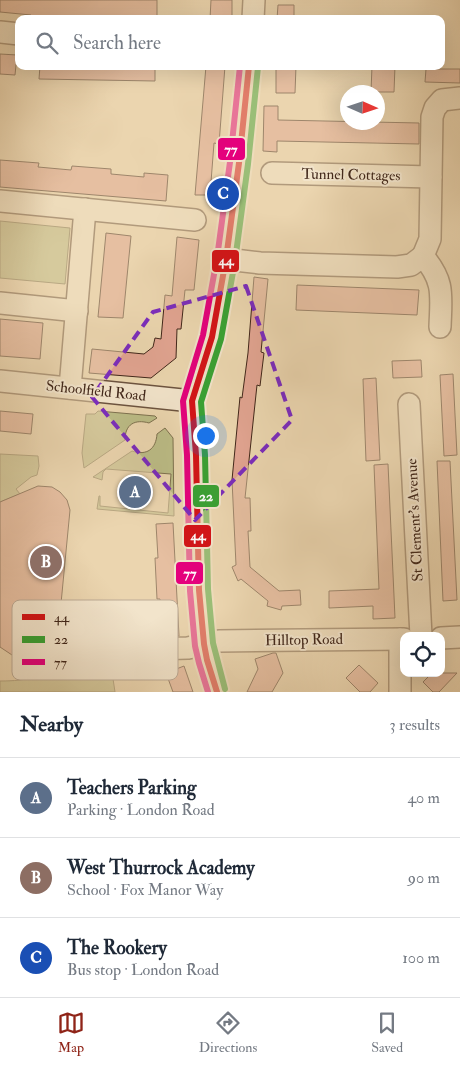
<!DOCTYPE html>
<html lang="en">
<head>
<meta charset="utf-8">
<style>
	:root { --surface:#fff; --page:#f2f2f3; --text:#1f2937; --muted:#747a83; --line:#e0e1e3; --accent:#8f2418 }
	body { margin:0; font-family:"IM FELL Double Pica",serif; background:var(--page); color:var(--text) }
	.controls { position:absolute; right:15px; bottom:15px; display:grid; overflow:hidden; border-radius:10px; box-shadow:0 5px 20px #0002 }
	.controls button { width:45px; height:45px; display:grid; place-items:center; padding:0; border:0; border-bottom:1px solid var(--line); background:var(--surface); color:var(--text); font:25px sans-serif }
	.compass { position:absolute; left:340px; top:85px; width:45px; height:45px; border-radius:50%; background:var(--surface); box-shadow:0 5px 20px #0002; rotate:93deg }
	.you { position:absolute; left:205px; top:435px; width:18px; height:18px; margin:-12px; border:4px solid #fff; border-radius:50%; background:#1a73e8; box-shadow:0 0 0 8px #1a73e833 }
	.badge { display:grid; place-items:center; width:32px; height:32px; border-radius:50%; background:var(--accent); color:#fff; font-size:16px; font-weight:700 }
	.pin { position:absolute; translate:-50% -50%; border:2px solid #fff; box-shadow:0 1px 5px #0006 }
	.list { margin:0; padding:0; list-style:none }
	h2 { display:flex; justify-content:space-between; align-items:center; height:65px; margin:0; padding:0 20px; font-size:21px }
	h2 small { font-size:16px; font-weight:400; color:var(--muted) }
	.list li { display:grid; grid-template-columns:32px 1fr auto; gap:15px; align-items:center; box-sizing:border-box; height:80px; padding:0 20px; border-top:1px solid var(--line) }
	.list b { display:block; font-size:19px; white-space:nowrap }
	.list p { margin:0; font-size:16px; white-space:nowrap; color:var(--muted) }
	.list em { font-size:16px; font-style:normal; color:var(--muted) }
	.icon { flex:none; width:28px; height:28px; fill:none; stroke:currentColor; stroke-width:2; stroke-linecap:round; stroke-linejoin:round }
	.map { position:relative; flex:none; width:460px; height:692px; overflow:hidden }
	.search { position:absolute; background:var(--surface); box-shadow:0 5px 20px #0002; left:15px; right:15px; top:15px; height:55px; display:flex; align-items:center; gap:12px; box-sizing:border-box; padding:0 18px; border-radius:10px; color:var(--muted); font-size:19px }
	.sheet { height:305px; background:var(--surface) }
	nav { display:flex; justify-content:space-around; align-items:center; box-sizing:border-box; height:70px; border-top:1px solid var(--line); background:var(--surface); font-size:14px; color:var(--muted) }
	nav a { display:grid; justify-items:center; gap:2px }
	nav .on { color:var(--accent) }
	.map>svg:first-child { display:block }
	.green { fill:#bcbd87; stroke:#7e7250 }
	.building { fill:#e1a491; stroke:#41271a }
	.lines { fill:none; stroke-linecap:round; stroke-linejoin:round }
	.minor-casing { stroke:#6c533f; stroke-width:24 }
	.minor { stroke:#f2e4cb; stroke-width:21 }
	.bus-1-casing { stroke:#f2e4cb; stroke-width:10 }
	.bus-2-casing { stroke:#f2e4cb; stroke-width:10 }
	.bus-3-casing { stroke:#f2e4cb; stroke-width:10 }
	.bus-1 { stroke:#d41317; stroke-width:6 }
	.bus-2 { stroke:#39a234; stroke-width:6 }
	.bus-3 { stroke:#e5007d; stroke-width:6 }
	.marked { fill:none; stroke:#7b2cbf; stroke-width:4; stroke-dasharray:10 6; stroke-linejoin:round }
	.labels { text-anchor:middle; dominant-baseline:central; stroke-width:4; stroke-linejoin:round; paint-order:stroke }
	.street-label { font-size:15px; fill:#41271a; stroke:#f2e4cb }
	.key { fill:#f2e4cb; stroke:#bdab96; stroke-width:1 }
	.key-label { font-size:14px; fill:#41271a }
	.line-badge { stroke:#f2e4cb; stroke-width:2 }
	.badge-label { font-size:14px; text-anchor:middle; font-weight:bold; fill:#fff }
</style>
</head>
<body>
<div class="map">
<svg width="460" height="692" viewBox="0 0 460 692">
	<rect width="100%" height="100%" fill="#ebd6af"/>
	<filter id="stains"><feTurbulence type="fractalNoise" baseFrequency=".004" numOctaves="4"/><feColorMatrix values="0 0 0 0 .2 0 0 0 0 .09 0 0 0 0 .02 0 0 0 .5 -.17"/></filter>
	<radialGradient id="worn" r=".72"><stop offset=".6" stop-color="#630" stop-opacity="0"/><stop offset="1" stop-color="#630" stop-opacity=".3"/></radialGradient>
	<g class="green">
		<polygon points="0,221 70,228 65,284 0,278"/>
		<path d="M98 411 155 416 157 418 149 423C135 419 125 424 125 440L84 468 82 453 86 414H95Z"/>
		<path d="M165 428 173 438 174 516 97 509 99 496H100V506L168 513 171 474 106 469 103 472 102 480 93 477 132 451C147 456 156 449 157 434Z"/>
		<polygon points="0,454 38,456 39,466 37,475 31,477 16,489 20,494 0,502"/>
		<path d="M106 652H109L115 692H0V681C28 681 44 677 65 659L104 663Z"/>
	</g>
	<g class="building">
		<polygon points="0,0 157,0 157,18 31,17 31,15 0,12"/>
		<polygon points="211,0 232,0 232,19 210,19"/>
		<polygon points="278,5 294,5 294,19 277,19"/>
		<polygon points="0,54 17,55 15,75 0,74"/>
		<polygon points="40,66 155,66 155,81 39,79"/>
		<polygon points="206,66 225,66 219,144 214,143 210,195 195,195"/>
		<polygon points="276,66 296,66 295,93 276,93"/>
		<polygon points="372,66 395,66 394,92 371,92"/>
		<polygon points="426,69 460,69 460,83 425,82"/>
		<polygon points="264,106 278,106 278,120 419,123 419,144 277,141 277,152 263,151"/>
		<polygon points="0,160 39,163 38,167 71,170 72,166 111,169 111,174 144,177 144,173 168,175 166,201 0,187"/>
		<polygon points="106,233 131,236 123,318 98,317"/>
		<polygon points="177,237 199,240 194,290 185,290 181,329 177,329 176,358 151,378 89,373 92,349 144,354 153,347 155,338 161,339 165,295 172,296"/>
		<polygon points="254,277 268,279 261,352 264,353 260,386 257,385 245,498 250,498 251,531 248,531 250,567 279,591 300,590 301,605 282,606 281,610 267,606 268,601 241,579 238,581 232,567 236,565 232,480 240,397 242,398 248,353"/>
		<polygon points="297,285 419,290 417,315 296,310"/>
		<polygon points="0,319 43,323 40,359 0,356"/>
		<polygon points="421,360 422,377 393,378 392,361"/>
		<polygon points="453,374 457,455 444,456 440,375"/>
		<polygon points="376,378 380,460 366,461 363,379"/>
		<polygon points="0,411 33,414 31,434 0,431"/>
		<polygon points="437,461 450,461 457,600 443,601"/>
		<polygon points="388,464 395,618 373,619 373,606 329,608 329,591 379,589 374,465"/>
		<polygon points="38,486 52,487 60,492 67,500 70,510 57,645 53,653 47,659 38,663 29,663 21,661 0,647 0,502"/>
		<polygon points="173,523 179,636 162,636 160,599 157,599 155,558 158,558 156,524"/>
		<polygon points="273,653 276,653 283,673 272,692 247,692 258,669 255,659"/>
		<polygon points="359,665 378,683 370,692 360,692 346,678"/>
		<polygon points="184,666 193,692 173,692 166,673"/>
		<polygon points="432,673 457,673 439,692 433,692 423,682"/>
	</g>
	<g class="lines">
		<g class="minor-casing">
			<g id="minor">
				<polyline points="253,19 254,0"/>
				<polyline points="0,32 19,34"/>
				<polyline points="272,173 431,177"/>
				<polyline points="0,201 195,220"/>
				<polyline points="423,256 430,239 432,117 435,108 442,100 460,98"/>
				<path d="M423 256C445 282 441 295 440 327"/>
				<polyline points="226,259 260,263 397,267 411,265 423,256"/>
				<polyline points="0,303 77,311"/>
				<polyline points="0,381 192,401"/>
				<polyline points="70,388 85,209"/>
				<polyline points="409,404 421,636"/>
				<polyline points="441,638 460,637"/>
				<polyline points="400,639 400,692"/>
				<polyline points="121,650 188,648 219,641 404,639"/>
				<polyline points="217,692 207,660 204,644 199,590 196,455 192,401 212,337 226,259 239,163 249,66"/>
			</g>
		</g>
		<use href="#minor" class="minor"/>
		<g class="bus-1-casing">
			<polyline id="bus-1" points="217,692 207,660 204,644 199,590 196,455 192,401 212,337 226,259 239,163 249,66"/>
		</g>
		<g class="bus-2-casing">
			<polyline id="bus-2" points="225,689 213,643 208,589 205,455 201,402 221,339 235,261 248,164 258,67"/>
		</g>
		<g class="bus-3-casing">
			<polyline id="bus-3" points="208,692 199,663 195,646 190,591 187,455 183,401 203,335 217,258 230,162 240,66"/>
		</g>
		<use href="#bus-1" class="bus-1"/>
		<use href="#bus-2" class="bus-2"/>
		<use href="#bus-3" class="bus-3"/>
	</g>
	<path d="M0 0H460V692H0ZM246 286 292 420 195 520 92 397 153 312Z" fill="#ebd6af" fill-opacity=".55" fill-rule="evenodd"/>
	<path class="marked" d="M246 286 292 420 195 520 92 397 153 312Z"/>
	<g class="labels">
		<g class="street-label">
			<text transform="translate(351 175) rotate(1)">Tunnel Cottages</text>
			<text transform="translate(96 391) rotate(6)">Schoolfield Road</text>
			<text transform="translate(415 520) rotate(-93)">St Clement's Avenue</text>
			<text transform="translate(304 640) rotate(-1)">Hilltop Road</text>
		</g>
	</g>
	<rect x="12" y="600" width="166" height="80" rx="8" class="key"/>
	<rect x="22" y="614" width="23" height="6" fill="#d41317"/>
	<rect x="22" y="636" width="23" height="7" fill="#39a234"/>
	<rect x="22" y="659" width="23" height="6" fill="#e5007d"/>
	<g class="key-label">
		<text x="54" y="622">44</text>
		<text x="54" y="644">22</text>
		<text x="54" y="667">77</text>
	</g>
	<g class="line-badge">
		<rect x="217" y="137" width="29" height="24" rx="5" fill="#e5007d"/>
		<rect x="211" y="249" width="29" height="24" rx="5" fill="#d41317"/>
		<rect x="192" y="484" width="28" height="24" rx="5" fill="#39a234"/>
		<rect x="183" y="524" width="29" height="24" rx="5" fill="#d41317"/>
		<rect x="175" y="561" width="29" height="24" rx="5" fill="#e5007d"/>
	</g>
	<g class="badge-label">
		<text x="231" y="154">77</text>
		<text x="226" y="265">44</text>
		<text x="206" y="501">22</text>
		<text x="198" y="540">44</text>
		<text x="190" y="578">77</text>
	</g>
	<rect width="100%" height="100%" filter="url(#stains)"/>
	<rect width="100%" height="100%" fill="url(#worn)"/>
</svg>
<div class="controls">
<button><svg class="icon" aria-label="locate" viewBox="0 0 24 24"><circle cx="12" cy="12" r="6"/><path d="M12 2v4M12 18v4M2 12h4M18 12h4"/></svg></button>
</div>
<svg class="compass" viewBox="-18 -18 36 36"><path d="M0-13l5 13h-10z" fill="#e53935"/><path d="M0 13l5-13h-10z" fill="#747a83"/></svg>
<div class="you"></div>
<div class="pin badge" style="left:135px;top:492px;background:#5c6f8a">A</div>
<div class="pin badge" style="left:46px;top:562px;background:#8d6e63">B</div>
<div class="pin badge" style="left:223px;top:194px;background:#1a4fb4">C</div>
<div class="search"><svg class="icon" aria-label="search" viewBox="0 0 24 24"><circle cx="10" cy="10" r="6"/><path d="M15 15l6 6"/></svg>Search here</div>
</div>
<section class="sheet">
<h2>Nearby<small>3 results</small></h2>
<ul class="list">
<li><span class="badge" style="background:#5c6f8a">A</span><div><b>Teachers Parking</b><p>Parking · London Road</p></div><em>40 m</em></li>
<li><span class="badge" style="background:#8d6e63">B</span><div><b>West Thurrock Academy</b><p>School · Fox Manor Way</p></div><em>90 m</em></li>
<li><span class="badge" style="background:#1a4fb4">C</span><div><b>The Rookery</b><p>Bus stop · London Road</p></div><em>100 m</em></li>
</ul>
</section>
<nav>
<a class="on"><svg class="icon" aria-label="map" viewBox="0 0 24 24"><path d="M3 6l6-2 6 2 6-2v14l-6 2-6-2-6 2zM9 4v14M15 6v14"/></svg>Map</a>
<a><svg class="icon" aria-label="directions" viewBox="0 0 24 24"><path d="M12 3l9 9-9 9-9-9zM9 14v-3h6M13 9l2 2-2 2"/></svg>Directions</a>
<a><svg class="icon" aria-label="saved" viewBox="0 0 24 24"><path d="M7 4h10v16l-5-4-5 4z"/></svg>Saved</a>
</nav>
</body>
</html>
